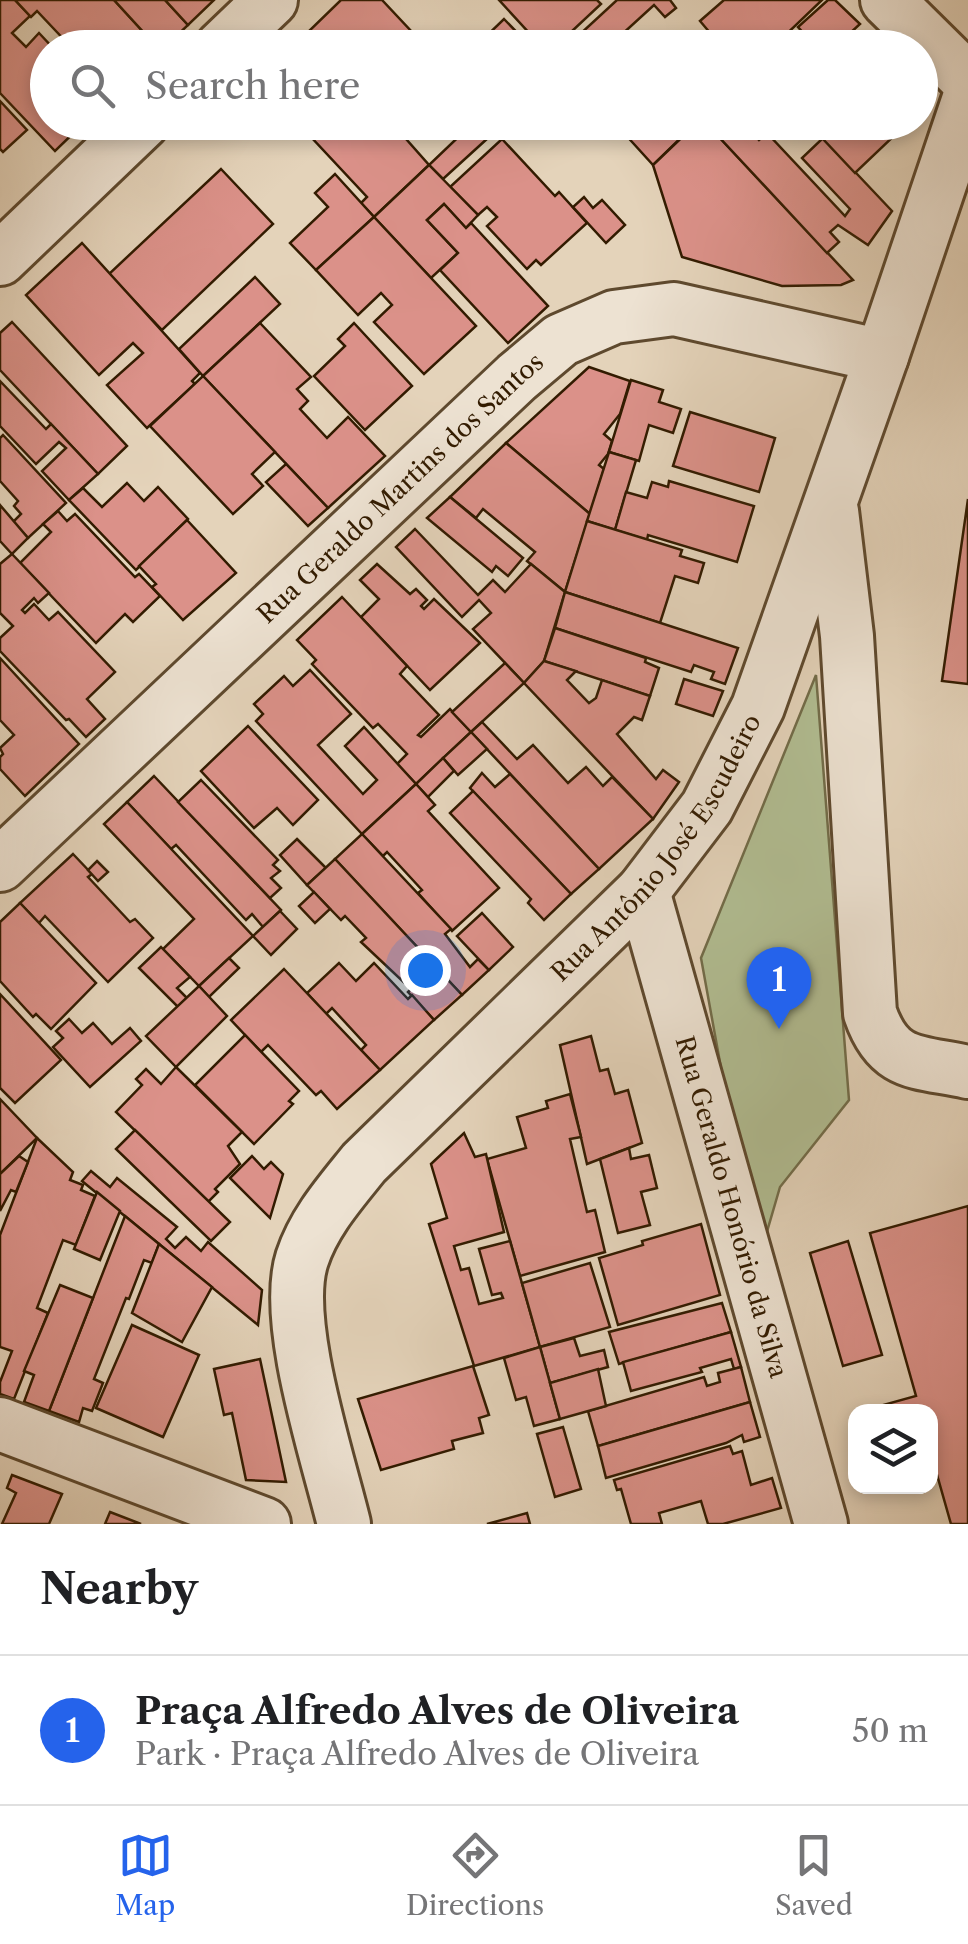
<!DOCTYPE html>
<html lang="en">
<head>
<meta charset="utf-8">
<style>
	:root { --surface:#fff; --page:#f2f2f2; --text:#202124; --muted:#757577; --line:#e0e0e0; --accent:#2563eb }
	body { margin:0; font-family:"Libre Caslon Text",serif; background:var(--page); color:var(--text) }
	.controls { position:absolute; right:30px; bottom:30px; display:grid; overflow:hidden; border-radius:20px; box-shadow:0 5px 15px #0003 }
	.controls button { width:90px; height:90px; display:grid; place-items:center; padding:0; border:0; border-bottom:2px solid var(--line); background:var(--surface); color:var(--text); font:50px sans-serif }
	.you { position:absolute; left:425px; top:970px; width:35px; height:35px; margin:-25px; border:8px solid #fff; border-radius:50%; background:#1a73e8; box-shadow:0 0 0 15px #1a73e833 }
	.badge { display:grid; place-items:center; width:65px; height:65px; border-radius:50%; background:var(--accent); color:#fff; font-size:32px; font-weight:700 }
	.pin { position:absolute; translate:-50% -82px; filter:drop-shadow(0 2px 5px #0008) }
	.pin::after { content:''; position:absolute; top:52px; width:35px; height:30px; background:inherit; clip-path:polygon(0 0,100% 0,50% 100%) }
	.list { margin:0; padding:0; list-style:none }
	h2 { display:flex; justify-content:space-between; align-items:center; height:130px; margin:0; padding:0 40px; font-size:42px }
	h2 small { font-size:32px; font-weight:400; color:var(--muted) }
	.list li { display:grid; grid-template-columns:65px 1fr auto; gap:30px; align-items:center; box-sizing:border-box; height:150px; padding:0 40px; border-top:2px solid var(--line) }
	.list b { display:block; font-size:38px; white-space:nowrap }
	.list p { margin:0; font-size:32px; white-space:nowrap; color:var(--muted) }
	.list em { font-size:32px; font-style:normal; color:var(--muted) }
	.icon { flex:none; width:55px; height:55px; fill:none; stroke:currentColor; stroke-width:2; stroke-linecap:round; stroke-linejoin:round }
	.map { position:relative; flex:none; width:968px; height:1524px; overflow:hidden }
	.search { position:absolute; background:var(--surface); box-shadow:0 5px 15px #0003; left:30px; right:30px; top:30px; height:110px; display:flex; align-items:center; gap:25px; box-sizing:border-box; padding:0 35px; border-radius:55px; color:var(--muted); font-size:38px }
	.sheet { height:280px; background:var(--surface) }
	nav { display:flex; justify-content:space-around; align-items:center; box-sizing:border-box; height:140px; border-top:2px solid var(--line); background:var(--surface); font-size:28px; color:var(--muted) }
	nav a { display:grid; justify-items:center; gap:5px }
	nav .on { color:var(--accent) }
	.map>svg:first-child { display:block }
	.green { fill:#b1bd92; stroke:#726c49; stroke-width:2.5 }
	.building { fill:#db9189; stroke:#321b00; stroke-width:2.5 }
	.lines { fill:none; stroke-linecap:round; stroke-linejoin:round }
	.minor-casing { stroke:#5e492e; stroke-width:58 }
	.minor { stroke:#ede2d2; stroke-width:52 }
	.labels { text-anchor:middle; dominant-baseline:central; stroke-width:8; stroke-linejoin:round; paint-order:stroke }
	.street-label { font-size:25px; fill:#321b00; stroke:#ede2d2 }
</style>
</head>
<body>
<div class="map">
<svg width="968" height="1524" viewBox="0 0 968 1524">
	<rect width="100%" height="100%" fill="#e4d3ba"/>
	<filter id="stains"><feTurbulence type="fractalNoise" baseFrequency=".002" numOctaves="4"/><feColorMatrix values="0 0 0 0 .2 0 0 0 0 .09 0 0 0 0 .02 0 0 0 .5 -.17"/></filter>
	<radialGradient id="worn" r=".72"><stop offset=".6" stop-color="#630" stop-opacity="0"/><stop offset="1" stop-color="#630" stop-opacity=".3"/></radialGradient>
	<polygon class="green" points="816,675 849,1100 780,1187 757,1266 701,958"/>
	<g class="building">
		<polygon points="0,0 15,0 30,16 12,33 26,47 39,33 53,48 48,48 48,122 85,122 55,151 0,93"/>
		<polygon points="15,0 114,0 158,48 72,48 37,11 31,17"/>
		<polygon points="114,0 165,0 188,25 164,48 158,48"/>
		<polygon points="165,0 214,0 188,25"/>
		<polygon points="341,0 382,0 427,48 322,48 308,32"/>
		<polygon points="499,0 597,0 601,4 554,48 543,48"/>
		<polygon points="617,0 670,0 676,8 665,17 654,5 607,48 565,48"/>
		<polygon points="724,0 822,0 772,48 723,48 720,44 715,48 707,39 711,34 700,21"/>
		<polygon points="828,0 835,0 860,24 834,48 817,48 798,27"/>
		<polygon points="504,19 532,48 474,48"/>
		<polygon points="308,32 322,48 291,48"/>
		<polygon points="0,101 27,130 3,152 0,149"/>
		<polygon points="297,122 391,122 429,165 374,217 361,203 367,197"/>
		<polygon points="474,122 496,122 500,127 443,179 429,165"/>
		<polygon points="614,122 684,122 690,129 653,165"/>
		<polygon points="698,122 705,122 853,280 841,285 782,286 682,257 653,165"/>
		<polygon points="705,122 754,122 748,128 759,140 767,133 845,216 850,209 802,158 823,138 892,211 868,245 838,225 830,232 839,242 827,253"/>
		<polygon points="807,122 886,122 896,134 855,173"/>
		<polygon points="502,139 555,196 559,192 587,223 541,265 536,260 527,269 487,226 497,217 487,207 478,215 450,187"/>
		<polygon points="429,165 478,215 466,228 444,204 427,220 458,253 431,278 374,217"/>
		<polygon points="221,169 273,224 162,330 109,274"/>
		<polygon points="335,174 374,217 316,270 290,243 328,207 315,193"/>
		<polygon points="584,197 593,208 602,200 625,225 606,243 573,207"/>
		<polygon points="444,204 466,228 471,223 548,306 508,343 440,270 458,253 427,220"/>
		<polygon points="374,217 476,326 424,374 374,322 392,305 381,293 358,315 316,270"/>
		<polygon points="82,243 200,373 192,381 195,384 147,428 107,385 143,353 133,343 99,375 26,295"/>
		<polygon points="255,277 280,304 203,376 179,349"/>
		<polygon points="12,322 127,446 98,474 0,370 0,333"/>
		<polygon points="260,323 311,377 297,389 308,401 300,409 327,438 348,417 385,456 328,508 203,376"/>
		<polygon points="354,323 412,386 365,430 314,376 345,346 338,339"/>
		<polygon points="589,367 630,381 620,414 604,434 612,441 608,454 599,465 604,469 590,514 506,443"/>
		<polygon points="203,376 275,452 252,474 263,486 233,514 150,426"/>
		<polygon points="631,380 663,390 659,402 681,409 673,433 649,425 639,461 609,452"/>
		<polygon points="0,381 46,429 51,424 98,474 69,500 42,471 66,448 59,442 36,464 0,426"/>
		<polygon points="690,412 775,438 759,492 673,466"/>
		<polygon points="3,435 66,503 28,538 13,522 21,514 14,506 18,501 0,481 0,438"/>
		<polygon points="506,443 590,514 565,592 527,561 535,552 483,509 476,518 450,497"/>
		<polygon points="609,452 636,460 615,530 587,521"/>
		<polygon points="286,464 328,508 308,526 266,482"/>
		<polygon points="669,481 754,506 737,562 648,535 647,540 615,530 626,492 647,498 652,482 668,487"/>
		<polygon points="127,483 144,501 158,487 188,519 136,570 69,500 83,488 102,507"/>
		<polygon points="450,497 523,558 508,576 496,566 492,572 427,518"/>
		<polygon points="968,499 968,684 942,681"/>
		<polygon points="0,505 28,538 12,554 0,541"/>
		<polygon points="58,511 67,521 75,514 135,577 139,574 160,596 133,622 125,614 96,643 20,563 51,532 43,524"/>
		<polygon points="187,520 236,573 183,620 152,587 156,584 139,566"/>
		<polygon points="587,521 682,550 680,556 704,563 698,583 675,576 660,623 565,592"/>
		<polygon points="415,529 478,595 493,580 505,592 531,564 565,592 544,661 524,683 473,629 491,613 479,600 462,617 396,547"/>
		<polygon points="12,554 49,593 38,603 34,598 22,610 25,613 34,604 49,620 58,612 115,672 87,699 105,719 86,737 69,719 66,720 0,651 0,638 13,626 0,613 0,564"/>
		<polygon points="377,564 410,594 416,589 427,600 421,606 424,609 434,599 480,643 430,690 361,617 379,599 360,580"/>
		<polygon points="565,592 738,648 725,684 711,679 714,672 694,665 691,672 555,628"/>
		<polygon points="342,597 407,666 400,674 439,715 418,735 421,737 450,709 471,732 416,784 397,764 407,754 378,724 373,728 312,664 316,660 297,640"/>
		<polygon points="555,628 646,658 645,662 659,668 650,696 544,661"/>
		<polygon points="0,658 79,744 25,796 0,769 0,757 3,754 0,748 14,735 0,720"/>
		<polygon points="544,661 576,671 567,680 589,703 596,698 602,680 650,696 642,720 634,717 617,734 656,779 663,770 679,782 653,819 524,683"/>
		<polygon points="505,663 524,683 471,732 452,712"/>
		<polygon points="310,670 351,714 318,745 363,794 377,780 345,746 364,727 416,784 362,834 256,721 263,714 254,704 284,676 293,686"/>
		<polygon points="684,679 723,691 713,716 676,704"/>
		<polygon points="482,722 517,759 533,745 568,783 586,767 603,786 612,777 653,819 599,869 471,732"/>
		<polygon points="248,726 318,800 293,825 277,808 254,828 201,771"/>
		<polygon points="471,732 487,749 458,775 443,758"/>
		<polygon points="443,758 454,771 428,797 416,784"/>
		<polygon points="482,773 495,787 510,774 599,869 571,894 470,788"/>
		<polygon points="154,776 281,910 263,927 252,914 246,920 176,845 171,849 127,802"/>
		<polygon points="201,780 278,860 273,865 280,871 271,878 281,888 270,898 178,802"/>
		<polygon points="416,784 435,805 428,811 499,888 452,931 418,893 422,890 387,852 383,856 362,834"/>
		<polygon points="473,791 571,894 544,920 528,903 531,899 450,813"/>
		<polygon points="127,802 253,936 199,986 163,949 194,919 104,824"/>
		<polygon points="362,834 451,929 445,934 470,967 478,959 489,970 462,995 335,859"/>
		<polygon points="297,839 326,868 307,885 280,855"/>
		<polygon points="73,854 92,874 88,877 130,922 135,919 153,938 108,982 45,916 39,923 20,903"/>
		<polygon points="335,859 462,995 434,1020 408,992 411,989 361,942 366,938 345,916 341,920 307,885"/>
		<polygon points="97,861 108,872 98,881 88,870"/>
		<polygon points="314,892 330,909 315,923 299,906"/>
		<polygon points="20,903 96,983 51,1029 36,1014 33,1017 0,981 0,922"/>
		<polygon points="280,911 297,929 271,955 253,936"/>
		<polygon points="482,913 513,947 489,970 457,936"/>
		<polygon points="161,947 190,977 177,988 187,998 178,1007 139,968"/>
		<polygon points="229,958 239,968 209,997 199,986"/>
		<polygon points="339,963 356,981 374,963 408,999 412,995 434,1020 380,1070 361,1050 366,1045 332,1008 326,1014 307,993"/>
		<polygon points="284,969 380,1070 337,1109 321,1091 316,1095 268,1045 261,1052 231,1020"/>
		<polygon points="199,986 227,1016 176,1067 146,1036"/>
		<polygon points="0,994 61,1060 15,1103 0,1088"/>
		<polygon points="69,1019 82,1033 93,1023 112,1044 130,1028 141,1041 90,1087 53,1047 63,1038 56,1031"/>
		<polygon points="245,1035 299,1091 289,1101 293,1104 254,1144 195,1085"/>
		<polygon points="591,1036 600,1071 608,1069 615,1094 628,1090 642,1143 587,1164 560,1045"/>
		<polygon points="176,1067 242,1132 228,1146 240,1164 215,1189 218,1192 208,1202 116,1112 142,1085 136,1079 146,1069 161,1084"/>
		<polygon points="570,1094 581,1137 570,1139 587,1212 595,1210 605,1252 520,1276 487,1159 526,1148 517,1117 548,1108 546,1101"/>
		<polygon points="0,1099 37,1138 0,1174"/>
		<polygon points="135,1130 230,1222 211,1241 116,1149"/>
		<polygon points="464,1133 475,1157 486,1154 504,1232 454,1246 461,1270 469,1268 479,1304 503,1298 501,1293 492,1295 479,1249 510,1241 540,1347 474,1366 429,1224 447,1218 431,1164"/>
		<polygon points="37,1138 73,1172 70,1180 83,1185 81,1190 95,1196 76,1245 63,1240 37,1308 48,1313 14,1399 0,1394 0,1382 12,1351 0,1347 0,1235"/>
		<polygon points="629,1148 631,1159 649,1155 657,1188 641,1192 650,1225 618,1233 600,1159"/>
		<polygon points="19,1156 28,1162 16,1192 11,1190 0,1211 0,1174"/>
		<polygon points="252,1156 264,1169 271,1162 283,1174 270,1218 230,1178"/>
		<polygon points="91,1171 110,1187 117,1178 177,1227 166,1239 175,1248 186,1237 201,1251 208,1242 262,1290 258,1325 82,1181"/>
		<polygon points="97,1192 120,1211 100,1260 74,1249"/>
		<polygon points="968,1206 968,1524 951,1524 930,1450 930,1412 885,1412 883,1405 916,1396 870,1233"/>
		<polygon points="125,1216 159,1244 152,1263 144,1260 129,1299 126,1298 94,1379 103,1383 92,1411 83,1408 79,1422 49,1411"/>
		<polygon points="701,1224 720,1295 618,1325 599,1258 643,1245 642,1241"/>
		<polygon points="848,1241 882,1355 843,1366 810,1253"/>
		<polygon points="159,1244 212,1287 182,1342 132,1313"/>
		<polygon points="590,1263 610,1327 540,1347 522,1283"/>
		<polygon points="60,1285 93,1298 49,1411 24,1402 34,1375 24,1371"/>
		<polygon points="722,1303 731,1332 619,1364 609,1332"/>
		<polygon points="132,1325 199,1355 163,1437 96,1408"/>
		<polygon points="731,1332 741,1367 734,1369 731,1359 700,1368 702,1372 631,1391 623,1362"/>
		<polygon points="574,1338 580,1356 604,1350 608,1367 550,1383 540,1347"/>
		<polygon points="540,1347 560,1419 534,1426 526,1397 516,1400 504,1358"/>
		<polygon points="260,1359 286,1482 246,1480 232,1413 224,1415 214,1369"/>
		<polygon points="473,1366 489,1415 479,1418 483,1433 452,1441 454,1449 381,1470 358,1399"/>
		<polygon points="741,1367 750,1402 598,1446 588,1411 704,1377 707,1386 720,1382 718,1373"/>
		<polygon points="598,1369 606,1406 560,1419 550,1383"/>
		<polygon points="750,1402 760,1437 744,1442 742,1435 726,1443 606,1478 598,1446"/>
		<polygon points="563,1427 581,1489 555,1497 537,1434"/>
		<polygon points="730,1446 733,1454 742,1451 751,1485 772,1478 781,1508 723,1524 708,1524 701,1501 659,1513 662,1524 631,1524 621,1489 617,1490 614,1480"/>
		<polygon points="12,1475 62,1494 49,1524 2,1524 16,1493 7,1488"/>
		<polygon points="110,1512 141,1524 105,1524"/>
		<polygon points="527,1513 530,1524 487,1524"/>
	</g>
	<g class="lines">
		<g class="minor-casing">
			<g id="minor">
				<polyline points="887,0 968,80"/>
				<polyline points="221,48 271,0"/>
				<polyline points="0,259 143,122"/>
				<path d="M832 511 847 636 870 1013C889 1068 918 1061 968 1072"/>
				<path id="s1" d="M0 865 517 377 561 340 614 317 674 309 882 356"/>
				<path id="s2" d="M643 891 821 1524"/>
				<polyline points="0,1424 264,1524"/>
				<path id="s3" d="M344 1524C328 1458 282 1321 302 1259 314 1222 340 1193 364 1163L643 891 707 807 758 707 882 356 968 101"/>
			</g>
		</g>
		<use href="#minor" class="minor"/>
	</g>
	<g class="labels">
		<g class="street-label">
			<text stroke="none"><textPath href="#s1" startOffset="550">Rua Geraldo Martins dos Santos</textPath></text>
			<text stroke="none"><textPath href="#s3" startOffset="818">Rua Antônio José Escudeiro</textPath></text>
			<text stroke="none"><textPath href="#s2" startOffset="328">Rua Geraldo Honório da Silva</textPath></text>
		</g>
	</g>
	<rect width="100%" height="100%" filter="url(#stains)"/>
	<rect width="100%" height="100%" fill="url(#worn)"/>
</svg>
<div class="controls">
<button><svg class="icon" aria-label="layers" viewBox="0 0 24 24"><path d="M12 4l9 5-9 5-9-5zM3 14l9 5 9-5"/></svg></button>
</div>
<div class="you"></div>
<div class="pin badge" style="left:779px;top:1029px">1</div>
<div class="search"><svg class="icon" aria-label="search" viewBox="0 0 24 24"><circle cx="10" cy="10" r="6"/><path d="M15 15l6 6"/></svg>Search here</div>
</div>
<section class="sheet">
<h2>Nearby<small></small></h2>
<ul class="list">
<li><span class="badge">1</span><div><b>Praça Alfredo Alves de Oliveira</b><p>Park · Praça Alfredo Alves de Oliveira</p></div><em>50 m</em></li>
</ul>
</section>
<nav>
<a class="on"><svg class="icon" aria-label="map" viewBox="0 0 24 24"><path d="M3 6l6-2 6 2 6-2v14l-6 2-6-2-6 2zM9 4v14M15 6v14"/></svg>Map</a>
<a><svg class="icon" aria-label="directions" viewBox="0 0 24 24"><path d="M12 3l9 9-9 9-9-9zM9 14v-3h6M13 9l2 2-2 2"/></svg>Directions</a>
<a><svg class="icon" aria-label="saved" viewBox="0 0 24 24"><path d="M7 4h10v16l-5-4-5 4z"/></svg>Saved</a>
</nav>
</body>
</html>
